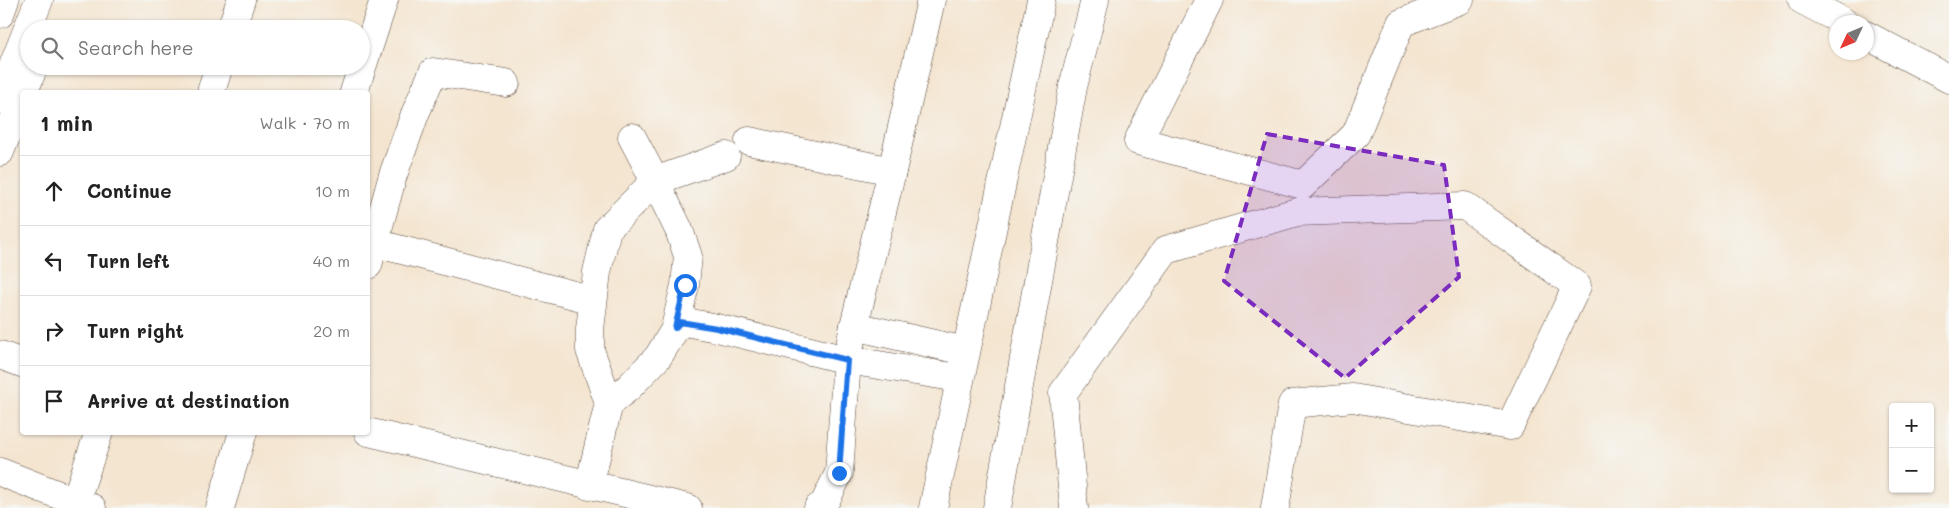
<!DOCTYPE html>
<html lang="en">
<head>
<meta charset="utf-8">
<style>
	:root { --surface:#fff; --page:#f2f2f2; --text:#222; --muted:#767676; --line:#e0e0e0 }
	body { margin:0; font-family:Mali,sans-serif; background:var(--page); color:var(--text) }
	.controls { position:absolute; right:15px; bottom:15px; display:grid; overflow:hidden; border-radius:5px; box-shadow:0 1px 4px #0004 }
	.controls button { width:45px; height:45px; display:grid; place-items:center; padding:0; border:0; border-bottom:1px solid var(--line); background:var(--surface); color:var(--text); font:25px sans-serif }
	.compass { position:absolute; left:1829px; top:15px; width:45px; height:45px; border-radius:50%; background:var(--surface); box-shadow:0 1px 4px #0004; rotate:226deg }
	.stop { position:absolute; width:15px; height:15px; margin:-11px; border:4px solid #1a73e8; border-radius:50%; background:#fff }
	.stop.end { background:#1a73e8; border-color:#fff; box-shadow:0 1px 5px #0008 }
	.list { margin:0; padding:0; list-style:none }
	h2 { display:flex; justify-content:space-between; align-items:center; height:65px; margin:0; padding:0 20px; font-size:21px }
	h2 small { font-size:16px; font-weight:400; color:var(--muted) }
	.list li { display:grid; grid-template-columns:32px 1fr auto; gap:15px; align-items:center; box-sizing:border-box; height:70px; padding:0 20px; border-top:1px solid var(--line) }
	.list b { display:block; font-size:19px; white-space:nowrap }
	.list em { font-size:16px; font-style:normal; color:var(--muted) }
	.icon { flex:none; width:28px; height:28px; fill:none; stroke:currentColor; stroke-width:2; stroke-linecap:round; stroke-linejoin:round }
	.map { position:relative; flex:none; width:1949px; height:508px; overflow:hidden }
	.search { position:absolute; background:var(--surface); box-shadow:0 1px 4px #0004; left:20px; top:20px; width:350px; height:55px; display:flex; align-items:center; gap:12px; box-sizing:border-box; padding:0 18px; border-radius:28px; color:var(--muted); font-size:19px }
	.panel { position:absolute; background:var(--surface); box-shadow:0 1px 4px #0004; left:20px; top:90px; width:350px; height:345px; border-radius:5px }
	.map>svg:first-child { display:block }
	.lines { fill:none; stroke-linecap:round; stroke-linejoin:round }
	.minor-casing { stroke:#574639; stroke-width:29 }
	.minor { stroke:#fff; stroke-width:28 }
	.route { stroke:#1a73e8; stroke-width:6 }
	.marked { fill:#7b2cbf; fill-opacity:0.2; stroke:#7b2cbf; stroke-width:4; stroke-dasharray:10 6; stroke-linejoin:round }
</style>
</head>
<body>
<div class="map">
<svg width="1949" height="508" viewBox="0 0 1949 508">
	<rect width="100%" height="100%" fill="#f6f6f2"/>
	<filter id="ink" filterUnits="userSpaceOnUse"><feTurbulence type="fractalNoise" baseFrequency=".02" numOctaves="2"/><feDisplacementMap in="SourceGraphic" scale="10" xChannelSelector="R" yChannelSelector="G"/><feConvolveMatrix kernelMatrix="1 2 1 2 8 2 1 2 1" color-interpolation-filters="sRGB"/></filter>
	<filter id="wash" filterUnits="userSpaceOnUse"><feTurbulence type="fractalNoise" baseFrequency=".0096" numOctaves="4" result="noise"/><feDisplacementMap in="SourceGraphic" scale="20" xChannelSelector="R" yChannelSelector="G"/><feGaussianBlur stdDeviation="1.12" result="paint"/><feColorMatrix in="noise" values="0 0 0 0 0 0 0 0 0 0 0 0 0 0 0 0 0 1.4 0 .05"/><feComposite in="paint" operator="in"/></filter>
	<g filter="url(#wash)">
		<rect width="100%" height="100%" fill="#f4e5d0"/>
	</g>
	<g filter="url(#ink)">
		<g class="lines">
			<g class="minor-casing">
				<g id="minor">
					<polyline points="1209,0 1138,141 1303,185 1356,134 1401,23 1460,0"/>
					<polyline points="1802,0 1844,22"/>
					<polyline points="0,14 5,0"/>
					<polyline points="231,29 241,0"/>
					<polyline points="1866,35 1949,79"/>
					<polyline points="24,92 34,66"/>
					<polyline points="211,92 219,66"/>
					<polyline points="354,92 384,0"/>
					<polyline points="0,99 39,0"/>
					<polyline points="632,137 655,181 726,156"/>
					<polyline points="749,141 892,171"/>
					<polyline points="0,152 22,96"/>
					<polyline points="375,243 593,300"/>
					<polyline points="368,265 393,175 415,114 433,72 506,83"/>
					<polyline points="854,326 965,351"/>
					<polyline points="0,355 22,363"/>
					<polyline points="609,403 590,350 590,329 597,272 607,229 655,181 679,230 688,256 685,285 675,328"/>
					<polyline points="368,432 688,508"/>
					<polyline points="0,472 92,508"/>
					<polyline points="589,486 609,403 628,388 658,357 680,321 717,328 847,360 959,378"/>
					<polyline points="75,502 99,432"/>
					<polyline points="220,508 243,432"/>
					<polyline points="818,508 824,504 839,473 847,360 854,326 892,171 931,0"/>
					<polyline points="933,508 1041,0"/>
					<polyline points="997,508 1073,87 1095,0"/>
					<polyline points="1074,508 1063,393 1166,250 1297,212 1465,206 1577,286 1510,426 1353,398 1292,404 1275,508"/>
				</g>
			</g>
			<use href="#minor" class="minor"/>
		</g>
	</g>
	<g class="lines" filter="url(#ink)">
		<polyline class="route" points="685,285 675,328 680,322 717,328 847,360 839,473"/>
	</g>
	<path class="marked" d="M1267 134 1444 165 1459 277 1345 378 1224 281Z"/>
</svg>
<div class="controls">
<button>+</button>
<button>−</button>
</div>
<svg class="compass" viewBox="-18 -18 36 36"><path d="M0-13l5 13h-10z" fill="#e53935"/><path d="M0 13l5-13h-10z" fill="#767676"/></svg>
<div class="stop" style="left:685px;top:285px"></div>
<div class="stop end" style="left:839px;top:473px"></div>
<div class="search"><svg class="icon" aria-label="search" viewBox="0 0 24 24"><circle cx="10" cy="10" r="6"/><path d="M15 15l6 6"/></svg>Search here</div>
<section class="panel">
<h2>1 min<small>Walk · 70 m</small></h2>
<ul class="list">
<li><svg class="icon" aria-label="ahead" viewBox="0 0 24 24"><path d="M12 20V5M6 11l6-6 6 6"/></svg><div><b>Continue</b></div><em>10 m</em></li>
<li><svg class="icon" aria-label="left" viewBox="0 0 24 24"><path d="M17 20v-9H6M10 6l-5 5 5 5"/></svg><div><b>Turn left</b></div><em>40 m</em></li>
<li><svg class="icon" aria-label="right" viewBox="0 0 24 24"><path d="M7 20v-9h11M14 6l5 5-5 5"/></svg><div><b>Turn right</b></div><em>20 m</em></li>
<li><svg class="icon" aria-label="arrive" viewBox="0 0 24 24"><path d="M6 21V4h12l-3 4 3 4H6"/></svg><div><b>Arrive at destination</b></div></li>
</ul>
</section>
</div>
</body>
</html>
